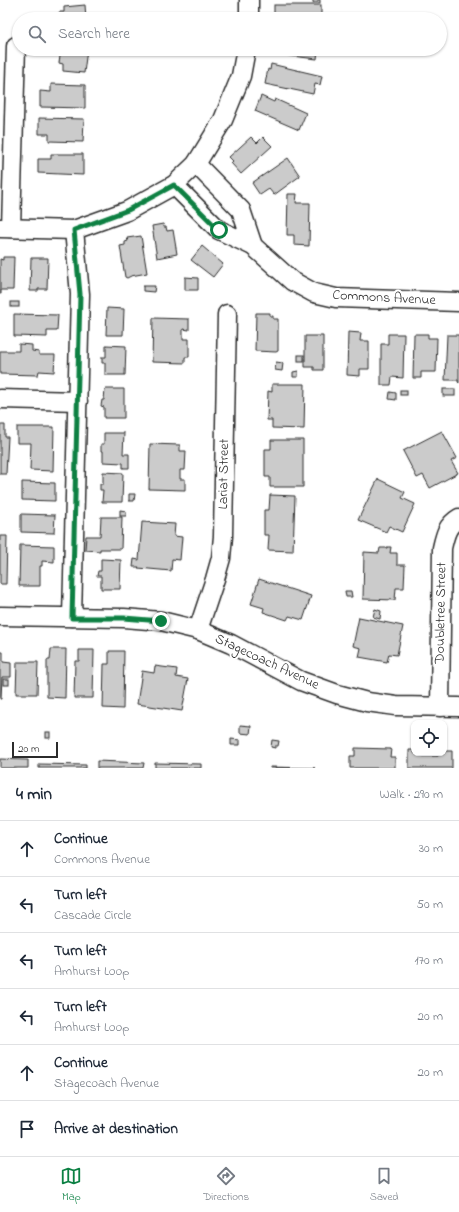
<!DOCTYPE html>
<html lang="en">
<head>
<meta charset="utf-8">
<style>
	:root { --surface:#fff; --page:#f2f2f3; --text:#1f2937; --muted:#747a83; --line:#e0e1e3; --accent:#0b8043 }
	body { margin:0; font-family:"Indie Flower",sans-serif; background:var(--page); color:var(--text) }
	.controls { position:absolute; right:12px; bottom:12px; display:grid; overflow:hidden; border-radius:8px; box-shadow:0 1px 3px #0004 }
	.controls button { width:36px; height:36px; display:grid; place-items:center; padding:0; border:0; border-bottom:1px solid var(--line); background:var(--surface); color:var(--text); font:20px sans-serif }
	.scale { position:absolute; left:12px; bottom:10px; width:46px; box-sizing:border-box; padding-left:4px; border:2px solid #2b2b2b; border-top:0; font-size:11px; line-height:14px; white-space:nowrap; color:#2b2b2b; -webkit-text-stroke:3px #fff; paint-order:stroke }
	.stop { position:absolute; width:12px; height:12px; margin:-9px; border:3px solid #0b8043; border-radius:50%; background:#fff }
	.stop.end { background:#0b8043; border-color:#fff; box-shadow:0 1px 4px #0008 }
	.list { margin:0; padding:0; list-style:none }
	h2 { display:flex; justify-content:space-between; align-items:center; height:52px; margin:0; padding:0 16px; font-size:17px }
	h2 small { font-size:13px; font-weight:400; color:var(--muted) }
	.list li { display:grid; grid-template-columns:26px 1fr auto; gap:12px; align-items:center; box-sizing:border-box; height:56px; padding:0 16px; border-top:1px solid var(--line) }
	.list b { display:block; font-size:15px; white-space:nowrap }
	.list p { margin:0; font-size:13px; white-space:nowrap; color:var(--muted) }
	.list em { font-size:13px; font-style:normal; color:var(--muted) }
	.icon { flex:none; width:22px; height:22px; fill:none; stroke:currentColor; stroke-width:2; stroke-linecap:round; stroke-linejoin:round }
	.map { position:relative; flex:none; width:459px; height:768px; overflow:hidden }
	.search { position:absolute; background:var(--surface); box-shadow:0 1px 3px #0004; left:12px; right:12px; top:12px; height:44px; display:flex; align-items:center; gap:10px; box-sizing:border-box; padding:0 14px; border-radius:22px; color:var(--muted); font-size:15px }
	.sheet { height:388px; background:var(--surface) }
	nav { display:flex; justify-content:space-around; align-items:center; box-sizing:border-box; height:56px; border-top:1px solid var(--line); background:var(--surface); font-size:11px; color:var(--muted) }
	nav a { display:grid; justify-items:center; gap:2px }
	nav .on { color:var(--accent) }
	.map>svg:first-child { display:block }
	.building { fill:#cbcbcb; stroke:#2b2b2b }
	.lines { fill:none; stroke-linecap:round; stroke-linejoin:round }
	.minor-casing { stroke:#2b2b2b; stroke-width:21 }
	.minor { stroke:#fff; stroke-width:18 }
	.route { stroke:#0b8043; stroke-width:5 }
	.labels { text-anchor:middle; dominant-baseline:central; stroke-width:4; stroke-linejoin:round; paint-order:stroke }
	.street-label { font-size:14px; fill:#2b2b2b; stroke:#fff }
</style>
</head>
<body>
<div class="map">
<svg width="459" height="768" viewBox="0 0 459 768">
	<rect width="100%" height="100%" fill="#fff"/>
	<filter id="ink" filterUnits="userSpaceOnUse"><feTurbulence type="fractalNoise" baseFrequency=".025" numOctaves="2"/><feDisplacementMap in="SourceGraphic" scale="8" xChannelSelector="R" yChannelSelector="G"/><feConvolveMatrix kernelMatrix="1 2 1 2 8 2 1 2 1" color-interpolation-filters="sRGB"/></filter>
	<g filter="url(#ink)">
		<g class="building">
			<rect x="313" y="0" width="7" height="3"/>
			<polygon points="85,5 86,19 59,19 59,12 64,12 64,7"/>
			<rect x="274" y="5" width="47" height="14"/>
			<polygon points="61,49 87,49 84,73 63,71 63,64 59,63"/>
			<polygon points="272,49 318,49 317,59 283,55 284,51"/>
			<polygon points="271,64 322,76 320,85 315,84 313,94 265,84 268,69 270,70"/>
			<polygon points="51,84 85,85 85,108 40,107 40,91 51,92"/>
			<polygon points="261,96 274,102 275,99 306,113 299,130 255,111"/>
			<polygon points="39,118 84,119 83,142 49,141 49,134 39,134"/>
			<polygon points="251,137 257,143 263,137 272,146 241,174 231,163 233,161 229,157"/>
			<polygon points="51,154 83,154 83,175 38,173 38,159 51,159"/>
			<polygon points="288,158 300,176 274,195 269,189 260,195 252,183"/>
			<polygon points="288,194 297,194 296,203 310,203 309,246 294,245 294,235 287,235"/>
			<polygon points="163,224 164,227 166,227 167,231 173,230 177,254 157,258 152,226"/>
			<polygon points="141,236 147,273 131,276 127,278 125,277 120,246 125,245 125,242 128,241 127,238"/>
			<polygon points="202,246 223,264 213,277 191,260"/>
			<polygon points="3,257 14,257 13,290 1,290 1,294 0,294 0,259 3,260"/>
			<polygon points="31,258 48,258 47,289 38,289 38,291 30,291"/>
			<polygon points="185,277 198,278 198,290 185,290"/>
			<polygon points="143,286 155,286 154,292 143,291"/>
			<rect x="11" y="302" width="8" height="5"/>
			<polygon points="107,308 124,309 123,335 106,335"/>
			<polygon points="256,313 270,313 270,316 273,316 273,319 278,319 278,351 276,352 255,351"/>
			<polygon points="14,314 58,315 57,331 47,331 47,337 14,336"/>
			<polygon points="153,318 189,319 189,330 183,329 183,339 189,339 189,357 185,357 185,363 152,362"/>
			<polygon points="348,332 361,333 360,341 369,341 369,369 360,369 360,376 347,375"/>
			<polygon points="388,334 404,334 403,378 392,377 391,385 381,385 381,344 388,344"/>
			<polygon points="414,334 428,334 428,338 437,338 436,372 421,372 421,378 413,378"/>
			<polygon points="447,335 459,335 459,383 458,382 458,380 445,380"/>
			<polygon points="305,336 323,336 323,370 314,370 314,367 305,367"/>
			<polygon points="19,344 32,345 32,351 39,352 39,355 55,355 54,372 39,371 38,375 0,374 0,351 19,351"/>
			<polygon points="106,345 126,346 125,375 105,375 105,363 102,363 102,357 106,357"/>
			<rect x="298" y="355" width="6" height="6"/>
			<polygon points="276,362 283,363 282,371 275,370"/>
			<polygon points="298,371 298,377 293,377 293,372"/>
			<polygon points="272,384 305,384 304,429 272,428 272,420 267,420 268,391 272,392"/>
			<polygon points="105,389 124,389 124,418 104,418 104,407 101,406 102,400 104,400"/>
			<rect x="443" y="389" width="12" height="7"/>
			<rect x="400" y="390" width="7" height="5"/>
			<polygon points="390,392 396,393 396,400 389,399"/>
			<polygon points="0,425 5,425 5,437 8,437 6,474 0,474"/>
			<polygon points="17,427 54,427 53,471 30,470 31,443 17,443"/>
			<polygon points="442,431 457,458 451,461 458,473 430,488 423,475 417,478 403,451"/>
			<polygon points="104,433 124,433 123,454 129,454 129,468 123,468 123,463 103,462 103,451 101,451 101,444 104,444"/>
			<polygon points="271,440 303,440 303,487 270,487 270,477 265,477 265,449 271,449"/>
			<polygon points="150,444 180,445 180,451 186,451 185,470 180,470 180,479 185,479 185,490 149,489"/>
			<polygon points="103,472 123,473 122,502 102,502 103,490 100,490 100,484 103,484"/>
			<polygon points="378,479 405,492 402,498 415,504 402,532 389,526 386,532 358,520"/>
			<polygon points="22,482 55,483 55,501 22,500"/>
			<polygon points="129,494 135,494 134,501 129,501"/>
			<polygon points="270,495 295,496 293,551 268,550 269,535 264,535 264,510 269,510"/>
			<polygon points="120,510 126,511 126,516 120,516"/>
			<polygon points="21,514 55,515 54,533 21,532"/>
			<polygon points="101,517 122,517 121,549 100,549 100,551 85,550 86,536 100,536"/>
			<polygon points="142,522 175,524 174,536 182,537 180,560 172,559 171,571 138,568 139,567 133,567 134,559 139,560"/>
			<polygon points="0,536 7,536 6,584 0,584"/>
			<polygon points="20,545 54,546 54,562 42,561 42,566 40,566 40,586 19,586"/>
			<polygon points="387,547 391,547 390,553 397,553 397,565 405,565 404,588 396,588 395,600 363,599 364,552 379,553 380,548 387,548"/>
			<polygon points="101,559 121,560 120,589 101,589 101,576 97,576 98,571 101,571"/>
			<polygon points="259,579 311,596 303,620 289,616 287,620 263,612 264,608 251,604"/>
			<polygon points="345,591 351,591 352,597 346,597"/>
			<polygon points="375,609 381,611 380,619 373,617"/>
			<polygon points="359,617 403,626 397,655 389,654 387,662 359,657 361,648 353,646"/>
			<polygon points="51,649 66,649 65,698 47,697 47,660 50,660"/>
			<polygon points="79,650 94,650 93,698 74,698 75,661 79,661"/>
			<polygon points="109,651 124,651 123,709 103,708 104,664 109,664"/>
			<polygon points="0,652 3,652 3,662 11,663 11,677 2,677 1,699 0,699"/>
			<polygon points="17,662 38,662 37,694 16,694"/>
			<polygon points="155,666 177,669 176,677 188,679 182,711 137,704 142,671 154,673"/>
			<rect x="3" y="679" width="6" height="6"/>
			<polygon points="240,725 251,726 250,734 240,733"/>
			<rect x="46" y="732" width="4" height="6"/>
			<polygon points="231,739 240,740 240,745 231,745"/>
			<polygon points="272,740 279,741 278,746 275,746 275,748 271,747"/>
			<polygon points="355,748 391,749 390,757 395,757 395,768 350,768 350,756 355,756"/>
			<polygon points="409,750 414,750 414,753 423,753 423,756 438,756 438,753 444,753 444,751 452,751 452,768 409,768"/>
			<polygon points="0,759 28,760 28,768 0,768"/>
			<polygon points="97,761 144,763 143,768 97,768"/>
			<polygon points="155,763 201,764 201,768 155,768"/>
			<polygon points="39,764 86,765 86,768 39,768"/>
			<polygon points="270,767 315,768 270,768"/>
		</g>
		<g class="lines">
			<g class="minor-casing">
				<g id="minor">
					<polyline points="249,0 249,19"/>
					<polyline points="196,164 241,210 253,246"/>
					<polyline points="174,185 219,230 253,246 292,281 314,293 336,298 459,302"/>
					<polyline points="0,228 74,230 127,211 174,185 196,164 223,120 241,76 246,49"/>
					<polyline points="11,228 16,46"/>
					<polyline points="0,399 78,401"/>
					<polyline points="0,616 124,618 161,621 198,630 231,644 301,681 337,694 367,702 396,706 459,707"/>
					<polyline points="72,617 80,294 74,230"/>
					<polyline points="198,630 215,579 221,558 223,536 227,314"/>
					<path d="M440 707 442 548C445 535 447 525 459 518"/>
				</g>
			</g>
			<use href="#minor" class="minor"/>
		</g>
	</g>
	<g class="lines" filter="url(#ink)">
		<polyline class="route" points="161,621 124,618 72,618 80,294 74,230 128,210 174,185 219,230"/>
	</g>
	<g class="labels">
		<g class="street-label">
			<text transform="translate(384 298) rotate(3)">Commons Avenue</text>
			<text transform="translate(224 474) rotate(-89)">Lariat Street</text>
			<text transform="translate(441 613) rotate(-89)">Doubletree Street</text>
			<text transform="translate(267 662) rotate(25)">Stagecoach Avenue</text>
		</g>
	</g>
</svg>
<div class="controls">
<button><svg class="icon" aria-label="locate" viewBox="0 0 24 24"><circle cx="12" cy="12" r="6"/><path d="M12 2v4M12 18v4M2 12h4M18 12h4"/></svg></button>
</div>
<div class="scale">20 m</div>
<div class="stop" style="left:219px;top:230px"></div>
<div class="stop end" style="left:161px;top:621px"></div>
<div class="search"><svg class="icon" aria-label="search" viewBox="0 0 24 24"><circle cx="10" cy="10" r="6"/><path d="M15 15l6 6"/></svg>Search here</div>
</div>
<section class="sheet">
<h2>4 min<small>Walk · 290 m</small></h2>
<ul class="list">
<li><svg class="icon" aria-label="ahead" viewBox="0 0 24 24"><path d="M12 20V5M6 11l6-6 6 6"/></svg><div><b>Continue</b><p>Commons Avenue</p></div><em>30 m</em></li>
<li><svg class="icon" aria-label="left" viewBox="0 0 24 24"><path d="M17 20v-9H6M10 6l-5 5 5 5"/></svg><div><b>Turn left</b><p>Cascade Circle</p></div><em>50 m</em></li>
<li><svg class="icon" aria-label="left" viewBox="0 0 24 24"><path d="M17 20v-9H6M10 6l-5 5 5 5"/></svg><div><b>Turn left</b><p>Amhurst Loop</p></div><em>170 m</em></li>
<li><svg class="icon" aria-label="left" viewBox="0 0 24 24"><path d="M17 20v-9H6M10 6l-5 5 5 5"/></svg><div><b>Turn left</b><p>Amhurst Loop</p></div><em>20 m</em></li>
<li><svg class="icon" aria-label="ahead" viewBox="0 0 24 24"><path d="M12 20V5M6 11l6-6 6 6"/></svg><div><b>Continue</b><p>Stagecoach Avenue</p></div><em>20 m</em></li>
<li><svg class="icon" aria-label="arrive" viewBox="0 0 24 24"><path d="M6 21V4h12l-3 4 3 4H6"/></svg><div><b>Arrive at destination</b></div></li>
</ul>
</section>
<nav>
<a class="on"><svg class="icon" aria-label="map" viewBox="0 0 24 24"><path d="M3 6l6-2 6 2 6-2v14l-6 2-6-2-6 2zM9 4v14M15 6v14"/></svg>Map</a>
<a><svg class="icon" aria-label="directions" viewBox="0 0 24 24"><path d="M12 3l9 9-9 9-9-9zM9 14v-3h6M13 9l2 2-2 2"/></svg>Directions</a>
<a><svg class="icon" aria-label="saved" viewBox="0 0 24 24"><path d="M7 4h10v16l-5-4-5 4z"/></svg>Saved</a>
</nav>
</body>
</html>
